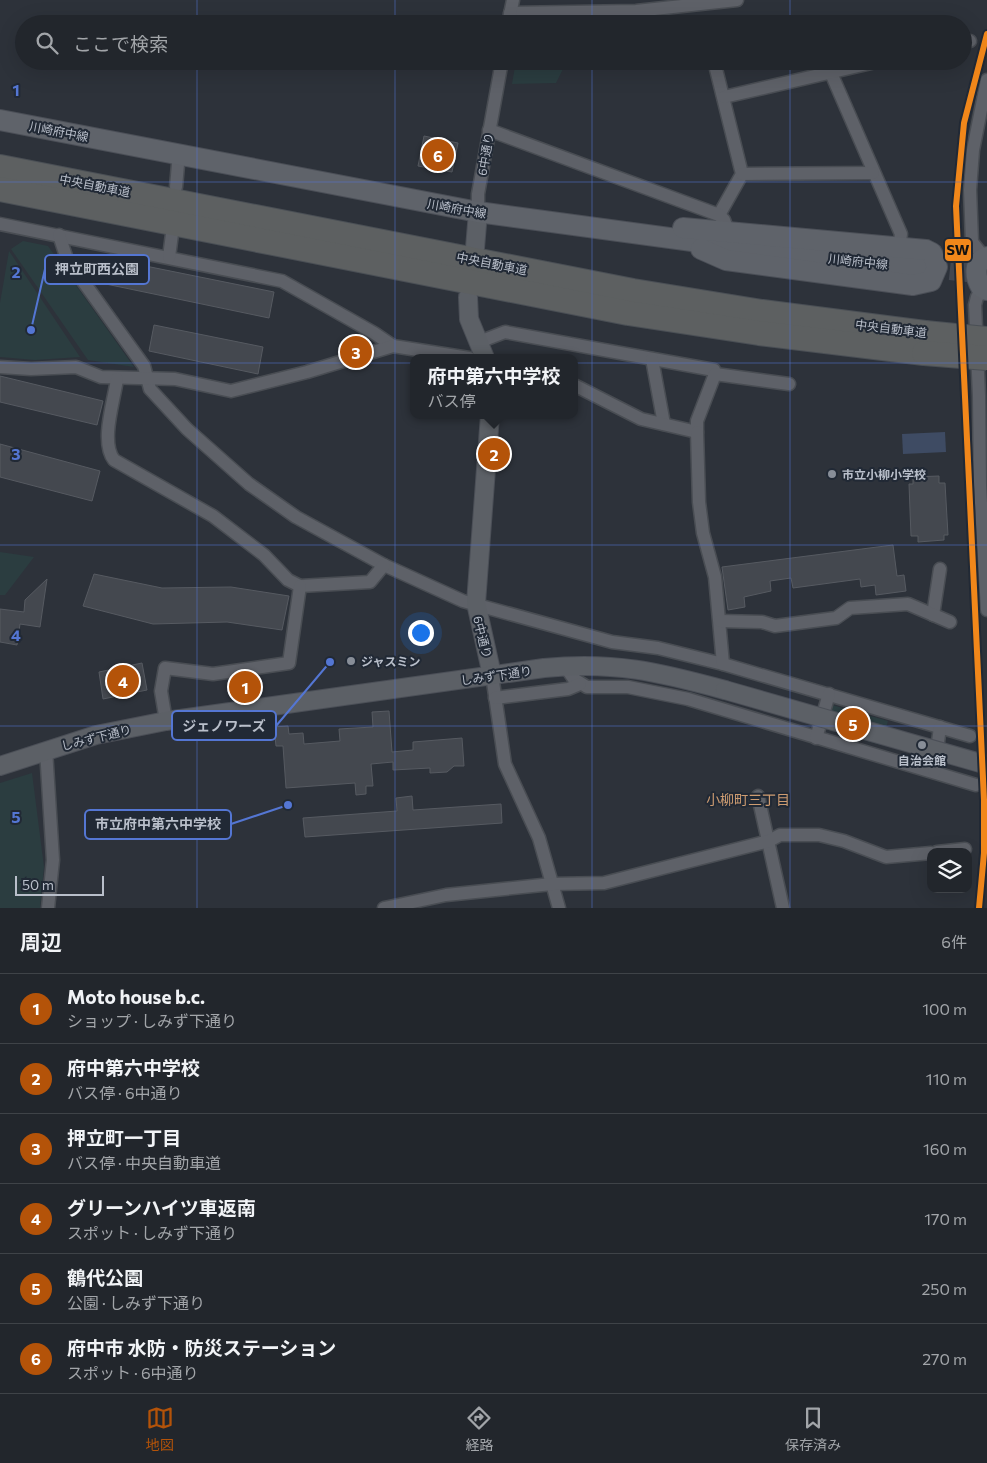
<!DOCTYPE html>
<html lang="ja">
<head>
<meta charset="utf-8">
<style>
	:root { --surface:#22262c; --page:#2e3238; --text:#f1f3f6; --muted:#a2a5a9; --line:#3f4348; --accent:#b45309 }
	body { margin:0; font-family:Commissioner,"Noto Sans JP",sans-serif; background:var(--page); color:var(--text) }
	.controls { position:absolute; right:15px; bottom:15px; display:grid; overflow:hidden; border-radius:10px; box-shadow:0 5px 20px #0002 }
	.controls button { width:45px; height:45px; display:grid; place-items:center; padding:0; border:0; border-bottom:1px solid var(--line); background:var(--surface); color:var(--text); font:25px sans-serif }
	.scale { position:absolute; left:15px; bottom:12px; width:89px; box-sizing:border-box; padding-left:5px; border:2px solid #b9bfca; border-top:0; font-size:14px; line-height:18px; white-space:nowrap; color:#b9bfca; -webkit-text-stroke:4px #212935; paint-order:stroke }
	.you { position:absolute; left:420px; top:632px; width:18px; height:18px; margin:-12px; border:4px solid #fff; border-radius:50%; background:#1a73e8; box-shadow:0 0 0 8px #1a73e833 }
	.badge { display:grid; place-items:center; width:32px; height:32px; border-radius:50%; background:var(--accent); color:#fff; font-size:16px; font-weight:700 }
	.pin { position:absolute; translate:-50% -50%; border:2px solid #fff; box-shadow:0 1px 5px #0006 }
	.popup { position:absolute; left:410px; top:354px; width:168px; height:65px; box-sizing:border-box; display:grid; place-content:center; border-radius:10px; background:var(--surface); filter:drop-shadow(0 1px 4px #0005); font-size:16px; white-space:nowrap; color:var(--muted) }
	.popup b { font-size:19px; color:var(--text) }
	.popup::after { content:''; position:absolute; left:50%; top:100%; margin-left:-10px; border:10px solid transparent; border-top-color:var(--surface) }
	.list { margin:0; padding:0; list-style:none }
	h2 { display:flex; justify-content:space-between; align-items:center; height:65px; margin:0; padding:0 20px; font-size:21px }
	h2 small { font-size:16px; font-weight:400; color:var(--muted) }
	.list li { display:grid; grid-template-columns:32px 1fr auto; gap:15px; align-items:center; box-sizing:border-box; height:70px; padding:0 20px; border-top:1px solid var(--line) }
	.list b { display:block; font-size:19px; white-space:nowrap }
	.list p { margin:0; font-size:16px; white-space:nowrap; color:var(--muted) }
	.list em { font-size:16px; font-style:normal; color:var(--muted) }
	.icon { flex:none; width:28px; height:28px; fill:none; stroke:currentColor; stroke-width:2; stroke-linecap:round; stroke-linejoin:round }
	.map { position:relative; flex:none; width:987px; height:908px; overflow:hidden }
	.search { position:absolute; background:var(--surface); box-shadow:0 5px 20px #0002; left:15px; right:15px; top:15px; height:55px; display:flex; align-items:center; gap:12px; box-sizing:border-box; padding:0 18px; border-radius:28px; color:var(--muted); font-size:19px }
	.sheet { height:485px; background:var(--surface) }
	nav { display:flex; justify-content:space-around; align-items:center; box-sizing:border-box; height:70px; border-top:1px solid var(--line); background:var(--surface); font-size:14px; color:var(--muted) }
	nav a { display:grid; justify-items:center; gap:2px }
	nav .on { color:var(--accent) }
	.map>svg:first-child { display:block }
	.green { fill:#2b3d40 }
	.water { fill:#3e4b63 }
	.building { fill:#44484f; stroke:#565a61 }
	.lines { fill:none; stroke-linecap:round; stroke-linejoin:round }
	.primary-tunnel { stroke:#424750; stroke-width:20; stroke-dasharray:20 10; stroke-linecap:butt }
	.street-casing { stroke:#494d53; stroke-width:15 }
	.secondary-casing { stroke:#4b4f57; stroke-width:20 }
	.primary-casing { stroke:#4b4f57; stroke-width:22 }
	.highway-casing { stroke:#4a4f55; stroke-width:26 }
	.street { stroke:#5e6168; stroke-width:12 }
	.secondary { stroke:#5c6066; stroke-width:18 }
	.primary { stroke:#5f636a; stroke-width:20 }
	.highway { stroke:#5d6061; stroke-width:24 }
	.secondary-bridge-casing { stroke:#4b4f57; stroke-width:20; stroke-linecap:butt }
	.highway-bridge-casing { stroke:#4a4f55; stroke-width:26; stroke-linecap:butt }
	.secondary-bridge { stroke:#5c6066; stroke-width:18 }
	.highway-bridge { stroke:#5d6061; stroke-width:24 }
	.rail-1-casing { stroke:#212935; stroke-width:10 }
	.rail-1 { stroke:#f1871a; stroke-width:6 }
	.grid { fill:none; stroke:#5476d3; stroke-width:1; stroke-opacity:0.55 }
	.poi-dot { fill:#888e98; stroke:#212935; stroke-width:2 }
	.labels { text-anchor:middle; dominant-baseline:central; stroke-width:4; stroke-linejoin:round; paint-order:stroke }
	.street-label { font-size:12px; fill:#b9bfca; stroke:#212935 }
	.poi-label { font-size:12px; font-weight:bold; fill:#b9bfca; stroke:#212935; text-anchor:start }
	.neighbourhood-label { font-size:14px; fill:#cd9c71; stroke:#212935 }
	.grid-label { font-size:16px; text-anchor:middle; font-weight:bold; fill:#5476d3; stroke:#212935; stroke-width:4; stroke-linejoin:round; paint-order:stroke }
	.leader { fill:none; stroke:#5476d3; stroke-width:2 }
	.callout-dot { fill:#5476d3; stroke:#212935; stroke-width:2 }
	.callout { fill:#212935; stroke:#5476d3; stroke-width:2 }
	.callout-label { font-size:14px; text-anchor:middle; font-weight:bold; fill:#b9bfca }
	.line-badge { stroke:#212935; stroke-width:2 }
	.pale-badge-label { font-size:14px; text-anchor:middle; font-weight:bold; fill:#111 }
</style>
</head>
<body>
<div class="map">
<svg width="987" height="908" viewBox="0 0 987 908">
	<rect width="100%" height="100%" fill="#2d323a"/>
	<g class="green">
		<polygon points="516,61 567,61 556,83 512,84"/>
		<polygon points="23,241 48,246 134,367 88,360 11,249"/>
		<polygon points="9,251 80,357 35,360 0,357 0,303"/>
		<polygon points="0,552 34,557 5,595 0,595"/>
		<polygon points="825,703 888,721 881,745 818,727"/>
		<polygon points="32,773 44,867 40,908 0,908 0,783"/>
	</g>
	<polygon class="water" points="945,432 946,452 903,454 902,434"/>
	<g class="building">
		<polygon points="424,136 458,143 452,172 418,166"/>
		<polygon points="106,258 274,292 269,318 101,283"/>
		<polygon points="154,325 263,347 258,374 149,351"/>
		<polygon points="0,376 103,401 97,425 0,402"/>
		<polygon points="0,444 100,471 92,501 0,477"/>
		<polygon points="939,476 939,483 945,483 948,535 944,535 944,540 918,542 918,536 911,536 909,484 913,484 913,477"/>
		<polygon points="893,545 897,576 904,575 906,591 876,595 875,585 861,587 860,579 793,588 791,578 770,581 771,591 744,597 745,607 728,610 722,567"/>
		<polygon points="94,574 162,588 231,587 289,596 282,630 227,622 153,624 83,606"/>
		<polygon points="47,579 40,627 20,624 17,645 0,642 0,609 24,612 25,600"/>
		<polygon points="142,663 147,690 103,699 99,672"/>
		<polygon points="389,711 392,752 413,750 413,742 462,738 464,766 454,766 447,772 430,773 430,768 393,770 393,762 371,764 373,786 366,786 366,794 356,795 355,783 286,788 283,746 276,746 274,727 288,726 289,734 303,733 304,744 340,741 339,729 373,727 372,712"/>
		<polygon points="412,796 413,810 501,804 502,823 305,837 303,818 397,811 396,798"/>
	</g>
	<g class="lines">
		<polyline class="primary-tunnel" points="920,267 987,274"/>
		<g class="street-casing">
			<g id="street">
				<polyline points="510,13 636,11 737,0"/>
				<polyline points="508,24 513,0"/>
				<polyline points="963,42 970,41"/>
				<polyline points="832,61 831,73 901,234 899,247"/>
				<polyline points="716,69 742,174 719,215"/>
				<polyline points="724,97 880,61"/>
				<polyline points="489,130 719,215 724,220 728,231"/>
				<polyline points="742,174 873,173"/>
				<polyline points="176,187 179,153"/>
				<polyline points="478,212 478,194 502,61"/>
				<polyline points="0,224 282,281 374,333 393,346"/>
				<polyline points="59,235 67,259 144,366 150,389 187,429 249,484 296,517 384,565 463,601 612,642 658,648 723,664"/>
				<polyline points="169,257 172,234"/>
				<polyline points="984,257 972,242 970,190 973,150 987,80"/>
				<polyline points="985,289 977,297 975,305 979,396 980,485 987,610"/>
				<polyline points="479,342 505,332 714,370 715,374"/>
				<polyline points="652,359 664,424"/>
				<polyline points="0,367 31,369 76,367 101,377 175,379 231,391 307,372 393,346 469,358"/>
				<path d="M117 379C114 401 100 442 114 460L213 516 264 555 288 580 300 586 370 582 384 565"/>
				<polyline points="574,385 641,419 697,432 697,421 715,374 789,384"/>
				<polyline points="697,432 699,502 703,533 715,577 723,664 970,736"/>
				<polyline points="933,615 940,569"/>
				<polyline points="720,621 762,622 775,626 836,618 850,608 908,604 950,622"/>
				<polyline points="565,666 574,679 587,687 628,687 688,699 976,785"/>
				<polyline points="492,675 505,764 539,838 559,908"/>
				<polyline points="495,698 568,689 580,684"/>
				<polyline points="166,721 161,691 165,668 213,674 289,663 300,586"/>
				<polyline points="816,738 829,694"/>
				<polyline points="46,750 53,860 48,908"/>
				<polyline points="934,772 940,727"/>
				<polyline points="758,796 783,908"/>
				<polyline points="937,852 965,849"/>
				<polyline points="384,908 446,895 552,884 604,883 769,841 780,835 819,835 844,841 886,857 931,853"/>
			</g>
		</g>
		<g class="secondary-casing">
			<g id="secondary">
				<polyline points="475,248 478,212"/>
				<polyline points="468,297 469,319 485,358"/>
				<polyline points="490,415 476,603 492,675"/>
				<path d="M0 766 96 735 166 721 544 668C614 661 659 672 725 690"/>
			</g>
		</g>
		<g class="primary-casing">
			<g id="primary">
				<polyline points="0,120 478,212 758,250 918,267"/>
				<polyline points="683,228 926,250 932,253 937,267 931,281 913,285 726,260 701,249"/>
				<path d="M987 257C973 261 975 277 981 287L987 290"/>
			</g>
		</g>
		<g class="highway-casing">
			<g id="highway">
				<polyline points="0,167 633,291 762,312 925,333"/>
				<polyline points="0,189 628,313 759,333 924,353"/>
			</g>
		</g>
		<use href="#street" class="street"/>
		<use href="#secondary" class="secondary"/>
		<use href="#primary" class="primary"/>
		<use href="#highway" class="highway"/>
		<g class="secondary-bridge-casing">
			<polyline id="secondary-bridge" points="725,690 987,765"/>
		</g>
		<g class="highway-bridge-casing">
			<g id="highway-bridge">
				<polyline points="925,333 987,339"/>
				<polyline points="924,353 987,358"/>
			</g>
		</g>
		<use href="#secondary-bridge" class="secondary-bridge"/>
		<use href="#highway-bridge" class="highway-bridge"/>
		<g class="rail-1-casing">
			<polyline id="rail-1" points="979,908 984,853 984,800 956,206 964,123 987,34"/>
		</g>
		<use href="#rail-1" class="rail-1"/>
	</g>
	<path class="grid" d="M197 0V24M395 0V24M592 0V24M790 0V24M197 61V908M395 61V908M592 61V908M790 61V908M0 182H987M0 363H987M0 545H987M0 726H987"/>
	<g class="poi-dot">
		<circle cx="832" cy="474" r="5"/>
		<circle cx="351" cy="661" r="5"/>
		<circle cx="922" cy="745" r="5"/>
	</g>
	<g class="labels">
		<g class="street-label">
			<text transform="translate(59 131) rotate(11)">川崎府中線</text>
			<text transform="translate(485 154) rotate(-80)">6中通り</text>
			<text transform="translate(95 185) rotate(11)">中央自動車道</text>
			<text transform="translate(457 208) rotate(10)">川崎府中線</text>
			<text transform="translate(858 261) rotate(6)">川崎府中線</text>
			<text transform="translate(492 263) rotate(11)">中央自動車道</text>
			<text transform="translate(891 328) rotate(7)">中央自動車道</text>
			<text transform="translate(483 637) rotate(76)">6中通り</text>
			<text transform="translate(496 675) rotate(-8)">しみず下通り</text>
			<text transform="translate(96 737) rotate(-14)">しみず下通り</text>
		</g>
		<g class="poi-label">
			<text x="842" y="474">市立小柳小学校</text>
			<text x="361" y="661">ジャスミン</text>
			<text x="922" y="760" text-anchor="middle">自治会館</text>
		</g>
		<g class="neighbourhood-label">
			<text x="748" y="799">小柳町三丁目</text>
		</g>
	</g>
	<g class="grid-label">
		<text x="16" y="96">1</text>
		<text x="16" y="278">2</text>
		<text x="16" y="460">3</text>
		<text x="16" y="641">4</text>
		<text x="16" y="823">5</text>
	</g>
	<path class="leader" d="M31 330L45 269M330 662L276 726M288 805L231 824"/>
	<g class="callout-dot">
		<circle cx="31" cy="330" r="5"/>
		<circle cx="330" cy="662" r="5"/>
		<circle cx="288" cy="805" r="5"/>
	</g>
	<g class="callout">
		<rect x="45" y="255" width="104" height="29" rx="5"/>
		<rect x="172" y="711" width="104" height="29" rx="5"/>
		<rect x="85" y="810" width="146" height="29" rx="5"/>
	</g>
	<g class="callout-label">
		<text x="97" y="274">押立町西公園</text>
		<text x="224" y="731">ジェノワーズ</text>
		<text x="158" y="829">市立府中第六中学校</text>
	</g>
	<rect class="line-badge" x="944" y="238" width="28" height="24" rx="5" fill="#f1871a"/>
	<g class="pale-badge-label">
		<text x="958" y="255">SW</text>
	</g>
</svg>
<div class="controls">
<button><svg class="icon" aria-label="layers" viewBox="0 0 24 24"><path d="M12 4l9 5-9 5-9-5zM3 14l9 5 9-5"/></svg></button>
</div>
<div class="scale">50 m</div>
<div class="you"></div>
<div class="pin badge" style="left:245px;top:687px">1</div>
<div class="pin badge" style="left:494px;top:454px">2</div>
<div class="popup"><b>府中第六中学校</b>バス停</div>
<div class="pin badge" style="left:356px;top:352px">3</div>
<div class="pin badge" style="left:123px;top:681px">4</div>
<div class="pin badge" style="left:853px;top:724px">5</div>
<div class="pin badge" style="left:438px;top:155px">6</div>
<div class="search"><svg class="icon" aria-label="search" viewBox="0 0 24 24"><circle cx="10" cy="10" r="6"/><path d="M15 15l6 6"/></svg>ここで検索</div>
</div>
<section class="sheet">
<h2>周辺<small>6件</small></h2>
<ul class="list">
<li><span class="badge">1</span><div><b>Moto house b.c.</b><p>ショップ · しみず下通り</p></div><em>100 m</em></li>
<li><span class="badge">2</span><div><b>府中第六中学校</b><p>バス停 · 6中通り</p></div><em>110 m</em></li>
<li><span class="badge">3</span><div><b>押立町一丁目</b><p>バス停 · 中央自動車道</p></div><em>160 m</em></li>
<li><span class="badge">4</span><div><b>グリーンハイツ車返南</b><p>スポット · しみず下通り</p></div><em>170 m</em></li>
<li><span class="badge">5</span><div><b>鶴代公園</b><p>公園 · しみず下通り</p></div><em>250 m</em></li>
<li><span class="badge">6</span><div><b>府中市 水防・防災ステーション</b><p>スポット · 6中通り</p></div><em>270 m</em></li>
</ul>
</section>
<nav>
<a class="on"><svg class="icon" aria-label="map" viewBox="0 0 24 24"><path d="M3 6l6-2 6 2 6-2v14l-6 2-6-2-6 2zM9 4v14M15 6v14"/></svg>地図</a>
<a><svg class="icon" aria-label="directions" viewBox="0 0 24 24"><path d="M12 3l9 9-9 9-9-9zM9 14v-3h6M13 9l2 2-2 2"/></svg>経路</a>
<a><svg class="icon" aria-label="saved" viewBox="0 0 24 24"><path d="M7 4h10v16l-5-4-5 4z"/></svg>保存済み</a>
</nav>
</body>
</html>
